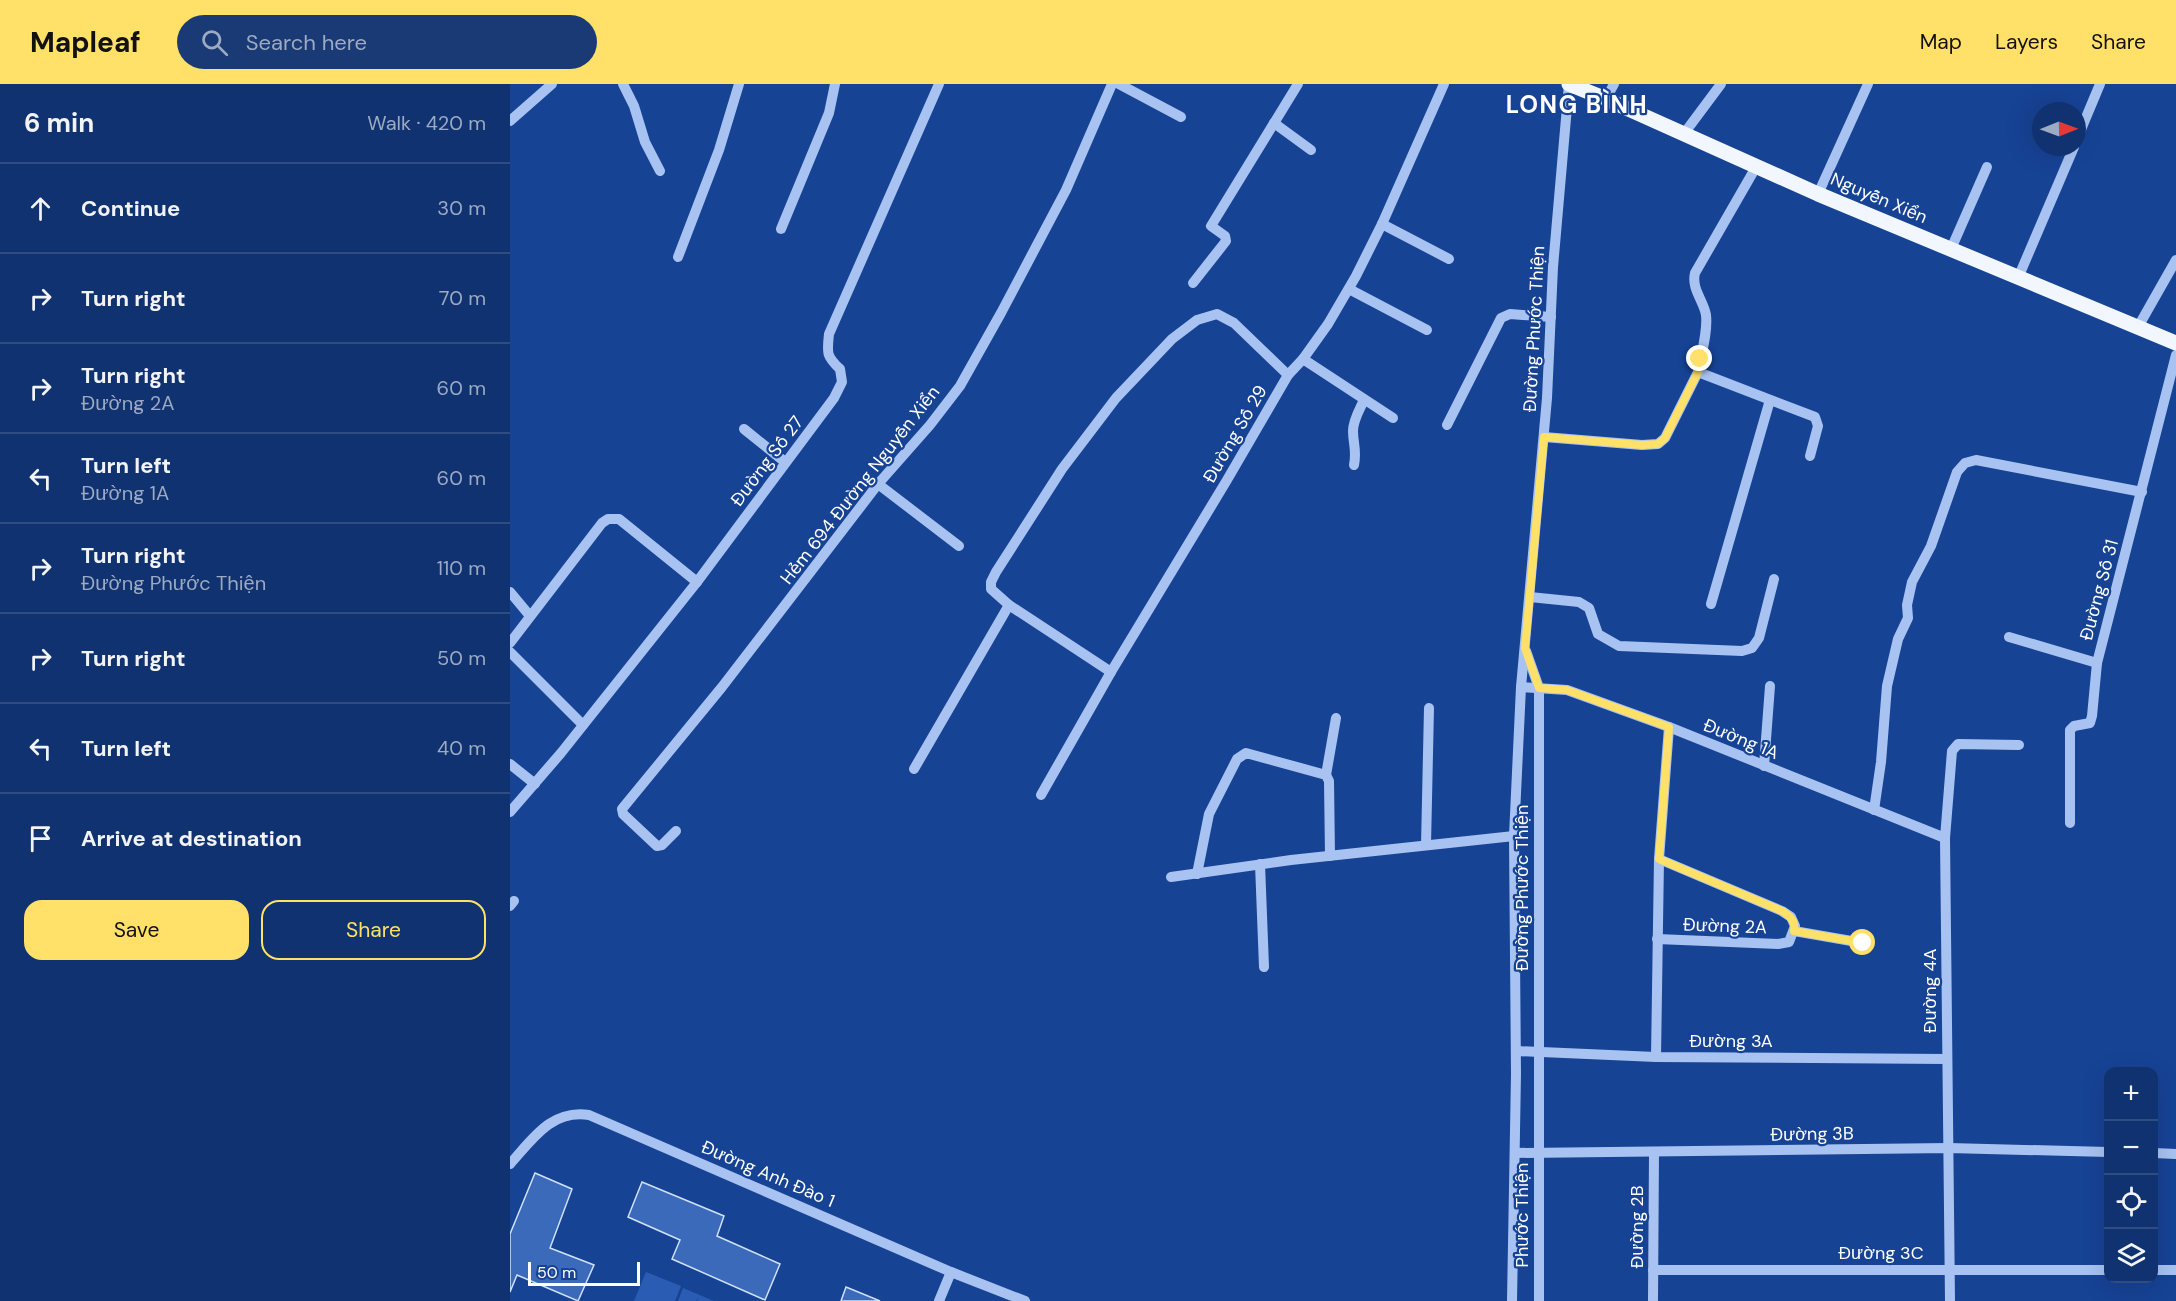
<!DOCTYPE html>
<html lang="en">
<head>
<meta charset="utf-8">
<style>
	:root { --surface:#113270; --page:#1a3a75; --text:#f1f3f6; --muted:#9caac3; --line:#304d83; --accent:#ffe068 }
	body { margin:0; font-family:"DM Sans",sans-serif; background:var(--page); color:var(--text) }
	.controls { position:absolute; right:18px; bottom:18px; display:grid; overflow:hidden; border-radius:12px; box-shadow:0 6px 24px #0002 }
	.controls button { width:54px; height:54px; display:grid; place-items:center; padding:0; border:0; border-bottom:2px solid var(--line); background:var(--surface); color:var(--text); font:30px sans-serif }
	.compass { position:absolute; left:1522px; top:18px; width:54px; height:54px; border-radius:50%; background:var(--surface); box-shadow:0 6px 24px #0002; rotate:89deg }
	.scale { position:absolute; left:18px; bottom:15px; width:112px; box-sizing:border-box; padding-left:6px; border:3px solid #fff; border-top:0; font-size:16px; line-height:21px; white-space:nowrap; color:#fff; -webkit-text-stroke:4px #174395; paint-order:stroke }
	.stop { position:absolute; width:18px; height:18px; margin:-14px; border:4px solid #ffe068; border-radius:50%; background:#fff }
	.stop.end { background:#ffe068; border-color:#fff; box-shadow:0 2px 6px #0008 }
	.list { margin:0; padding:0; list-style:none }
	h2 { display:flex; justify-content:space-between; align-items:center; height:78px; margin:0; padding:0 24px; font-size:26px }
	h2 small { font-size:20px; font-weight:400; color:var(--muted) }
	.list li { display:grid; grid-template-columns:39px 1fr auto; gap:18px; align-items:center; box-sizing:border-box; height:90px; padding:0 24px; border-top:2px solid var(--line) }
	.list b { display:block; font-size:22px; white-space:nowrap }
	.list p { margin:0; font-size:20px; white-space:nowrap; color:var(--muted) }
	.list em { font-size:20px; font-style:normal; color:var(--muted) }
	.actions { display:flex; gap:12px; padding:18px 24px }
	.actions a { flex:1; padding:14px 0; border:2px solid var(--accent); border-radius:18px; text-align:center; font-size:21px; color:var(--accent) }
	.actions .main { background:var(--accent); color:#111 }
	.icon { flex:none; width:33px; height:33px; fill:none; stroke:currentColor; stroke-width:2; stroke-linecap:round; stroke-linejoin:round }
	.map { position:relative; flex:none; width:1666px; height:1217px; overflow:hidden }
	header { display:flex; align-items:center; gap:36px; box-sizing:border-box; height:84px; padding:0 30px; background:var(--accent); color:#111 }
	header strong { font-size:28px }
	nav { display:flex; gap:33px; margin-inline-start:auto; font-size:21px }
	.search { width:420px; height:54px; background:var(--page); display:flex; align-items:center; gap:15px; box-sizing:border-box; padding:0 21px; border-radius:33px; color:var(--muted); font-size:22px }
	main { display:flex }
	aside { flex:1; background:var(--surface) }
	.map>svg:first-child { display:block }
	.green { fill:#2a5cb3 }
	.building { fill:#3c6abb; stroke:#cfe0fc; stroke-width:1.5 }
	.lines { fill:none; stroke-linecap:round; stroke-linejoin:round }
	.minor { stroke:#a8c3f1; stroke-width:10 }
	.major { stroke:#f2f6ff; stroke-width:15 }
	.route { stroke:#ffe068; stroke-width:8 }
	.labels { text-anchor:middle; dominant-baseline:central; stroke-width:4.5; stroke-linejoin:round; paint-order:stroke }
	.street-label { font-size:18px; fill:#fff; stroke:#174395 }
	.district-label { font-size:24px; font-weight:bold; letter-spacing:1.5px; fill:#fff; stroke:#174395 }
</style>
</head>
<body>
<header>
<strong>Mapleaf</strong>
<div class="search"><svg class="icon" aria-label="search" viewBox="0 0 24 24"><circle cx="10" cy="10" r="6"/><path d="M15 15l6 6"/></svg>Search here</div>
<nav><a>Map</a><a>Layers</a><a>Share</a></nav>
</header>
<main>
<aside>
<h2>6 min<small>Walk · 420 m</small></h2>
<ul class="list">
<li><svg class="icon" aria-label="ahead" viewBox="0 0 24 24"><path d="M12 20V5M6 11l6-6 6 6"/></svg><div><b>Continue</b></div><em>30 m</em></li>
<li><svg class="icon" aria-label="right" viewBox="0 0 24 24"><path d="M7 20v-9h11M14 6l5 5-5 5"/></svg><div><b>Turn right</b></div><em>70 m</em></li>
<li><svg class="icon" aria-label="right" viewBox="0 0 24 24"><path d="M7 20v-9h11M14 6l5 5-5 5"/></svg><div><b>Turn right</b><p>Đường 2A</p></div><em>60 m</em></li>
<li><svg class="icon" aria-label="left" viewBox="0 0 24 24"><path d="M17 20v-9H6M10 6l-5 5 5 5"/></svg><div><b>Turn left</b><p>Đường 1A</p></div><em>60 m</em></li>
<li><svg class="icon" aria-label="right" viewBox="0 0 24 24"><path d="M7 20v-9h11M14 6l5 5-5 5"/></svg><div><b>Turn right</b><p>Đường Phước Thiện</p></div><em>110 m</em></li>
<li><svg class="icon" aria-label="right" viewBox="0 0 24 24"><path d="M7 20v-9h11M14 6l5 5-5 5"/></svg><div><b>Turn right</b></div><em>50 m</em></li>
<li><svg class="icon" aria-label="left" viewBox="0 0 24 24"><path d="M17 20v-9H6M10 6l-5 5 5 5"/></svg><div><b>Turn left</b></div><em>40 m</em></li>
<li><svg class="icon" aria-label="arrive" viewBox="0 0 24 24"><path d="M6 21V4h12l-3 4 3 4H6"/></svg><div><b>Arrive at destination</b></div></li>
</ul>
<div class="actions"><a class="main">Save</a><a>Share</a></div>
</aside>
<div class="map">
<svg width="1666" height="1217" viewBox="0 0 1666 1217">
	<rect width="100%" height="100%" fill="#174395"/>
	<g class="green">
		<polygon points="136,1188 171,1202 165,1217 124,1217"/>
		<polygon points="173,1204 204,1217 187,1217 189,1212 186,1217 168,1217"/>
	</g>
	<g class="building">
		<polygon points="25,1089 62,1105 40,1164 84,1181 68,1217 7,1191 0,1208 0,1150"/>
		<polygon points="132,1098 214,1132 207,1152 270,1180 255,1216 162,1175 170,1156 118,1133"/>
		<polygon points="336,1203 370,1217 331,1217"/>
	</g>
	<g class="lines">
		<g class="minor">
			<polyline points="113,0 124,22 135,58 150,87"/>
			<polyline points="609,0 671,33"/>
			<polyline points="1096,15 1104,0"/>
			<polyline points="0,37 42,0"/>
			<polyline points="764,39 801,66"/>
			<polyline points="1173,51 1211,0"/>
			<polyline points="1567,55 1590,0"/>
			<polyline points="1308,110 1358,0"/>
			<polyline points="872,140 939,175"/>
			<polyline points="271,145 319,29 325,0"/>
			<polyline points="1441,165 1477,83"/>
			<polyline points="168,173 209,66 229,0"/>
			<polyline points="1508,194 1564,63"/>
			<polyline points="683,199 716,157 715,152 701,142 788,0"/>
			<polyline points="839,205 917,246"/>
			<polyline points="1628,243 1666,176"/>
			<polyline points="793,275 883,334"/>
			<path d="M1188 288C1191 271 1198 248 1196 231 1194 217 1181 205 1185 189L1246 83"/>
			<polyline points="937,341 991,234 1000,230 1041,233"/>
			<polyline points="234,345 275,378"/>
			<polyline points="1034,353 1132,361 1148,360 1155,354 1188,288 1305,333 1308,342 1300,372"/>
			<path d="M844 381C847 366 843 360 843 347 843 336 850 325 854 316"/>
			<polyline points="368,400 449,462"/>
			<polyline points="0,508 20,532"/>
			<polyline points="1020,513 1069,518 1079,524 1088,550 1109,562 1232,567 1242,564 1249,554 1264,495"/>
			<polyline points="1201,520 1260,316"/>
			<polyline points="1499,553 1587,579"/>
			<polyline points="0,559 92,439 98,435 109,435 187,498"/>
			<polyline points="1016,567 1029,604 1029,1217"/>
			<polyline points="0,568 73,641"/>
			<polyline points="601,588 499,521 481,505 481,498 486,488 552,385 606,314 662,255 687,236 707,230 724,239 778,291"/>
			<polyline points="1011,603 1057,606 1159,643 1435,754"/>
			<polyline points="0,680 25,700"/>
			<polyline points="1254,682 1260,602"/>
			<polyline points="404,685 499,521"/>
			<polyline points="816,691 826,634"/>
			<polyline points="531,711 601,588 717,396 778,291 793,275 818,240 846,192 872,140 934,0"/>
			<polyline points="1364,726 1371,678 1377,602 1388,555 1398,534 1397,521 1402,498 1421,462 1447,388 1455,379 1466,376 1632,408"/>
			<path d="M0 728 51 669 187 498 324 314 332 298 330 285C316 272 317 269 319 250L429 0"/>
			<polyline points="1560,739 1560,646 1564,642 1580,639 1582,632 1587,579 1666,271"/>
			<polyline points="166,747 152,761 147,762 113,730 112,725 212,603 368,400 420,341 450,302 491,229 556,106 602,0"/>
			<polyline points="916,761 919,624"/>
			<polyline points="750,780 754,883"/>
			<polyline points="687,790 699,730 727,675 736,669 816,691 819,697 820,772"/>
			<polyline points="661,793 781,776 1004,752"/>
			<polyline points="0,822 4,817"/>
			<polyline points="1284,847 1353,859"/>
			<polyline points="1147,855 1268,860 1279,858 1285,842 1281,833 1272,827 1149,775"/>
			<polyline points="1006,967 1146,973 1437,975"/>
			<polyline points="1146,973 1149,775 1159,643"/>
			<polyline points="1005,1069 1439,1064 1598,1068"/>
			<polyline points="1644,1069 1666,1070"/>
			<path d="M0 1080C22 1056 41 1025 79 1031L441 1188 515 1217"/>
			<polyline points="1143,1186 1598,1186"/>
			<polyline points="1644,1186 1666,1186"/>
			<polyline points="429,1217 441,1188"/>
			<polyline points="1002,1217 1006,990 1004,752 1011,603 1037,314 1043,183 1059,0"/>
			<polyline points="1143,1217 1144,1069"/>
			<polyline points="1440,1217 1435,754 1442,667 1448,660 1509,661"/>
		</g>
		<polyline class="major" points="1059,0 1096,15 1308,110 1666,259"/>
	</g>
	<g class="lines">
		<path class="route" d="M1190 275 1188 288 1155 354 1148 360 1132 361 1034 353 1015 564 1029 604 1057 606 1159 643 1149 775 1272 827C1280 832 1286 837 1284 847L1353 859"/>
	</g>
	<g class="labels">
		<g class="street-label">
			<text transform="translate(1369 114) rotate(23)">Nguyễn Xiển</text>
			<text transform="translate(1024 245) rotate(-87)">Đường Phước Thiện</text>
			<text transform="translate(725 350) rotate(-60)">Đường Số 29</text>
			<text transform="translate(257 377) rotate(-53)">Đường Số 27</text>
			<text transform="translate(350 401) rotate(-52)">Hẻm 694 Đường Nguyễn Xiển</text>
			<text transform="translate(1589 506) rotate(-75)">Đường Số 31</text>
			<text transform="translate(1231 655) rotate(22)">Đường 1A</text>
			<text transform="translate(1012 804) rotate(-90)">Đường Phước Thiện</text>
			<text transform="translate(1215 842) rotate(2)">Đường 2A</text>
			<text transform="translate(1420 907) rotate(-90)">Đường 4A</text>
			<text x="1221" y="957">Đường 3A</text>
			<text transform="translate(1302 1050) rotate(-1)">Đường 3B</text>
			<text transform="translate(258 1090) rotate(23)">Đường Anh Đào 1</text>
			<text transform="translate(1012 1131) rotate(-90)">Phước Thiện</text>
			<text transform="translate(1127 1143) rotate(-90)">Đường 2B</text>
			<text x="1371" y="1169">Đường 3C</text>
		</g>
		<g class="district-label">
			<text x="1067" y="20">LONG BÌNH</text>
		</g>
	</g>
</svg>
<div class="controls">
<button>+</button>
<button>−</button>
<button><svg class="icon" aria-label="locate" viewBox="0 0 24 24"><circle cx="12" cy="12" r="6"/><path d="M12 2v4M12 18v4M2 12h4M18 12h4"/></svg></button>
<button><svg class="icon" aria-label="layers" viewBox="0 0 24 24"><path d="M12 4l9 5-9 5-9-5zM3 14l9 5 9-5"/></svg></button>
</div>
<svg class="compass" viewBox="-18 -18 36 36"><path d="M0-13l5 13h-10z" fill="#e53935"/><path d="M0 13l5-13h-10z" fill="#9caac3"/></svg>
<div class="scale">50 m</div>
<div class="stop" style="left:1353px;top:859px"></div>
<div class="stop end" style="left:1190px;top:275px"></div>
</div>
</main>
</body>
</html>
